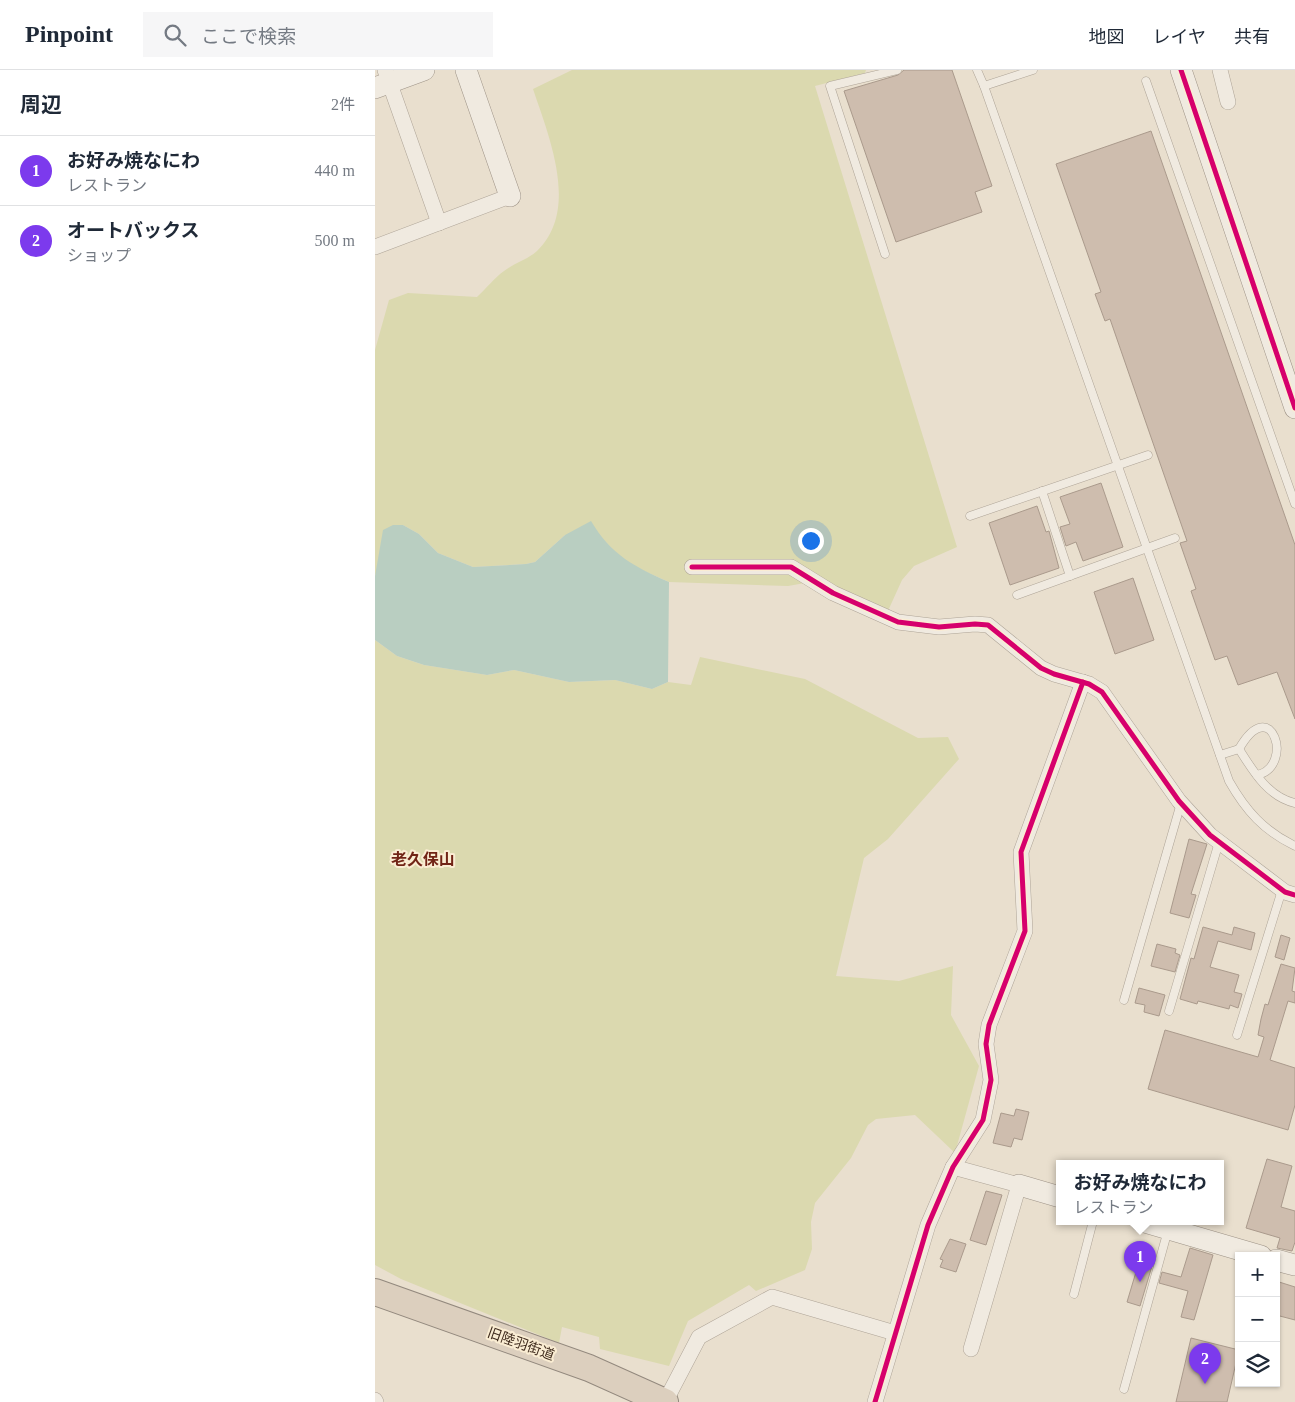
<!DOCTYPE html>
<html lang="ja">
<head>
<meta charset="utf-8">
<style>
	:root { --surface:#fff; --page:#f6f6f7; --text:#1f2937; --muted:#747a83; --line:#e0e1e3; --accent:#7c3aed }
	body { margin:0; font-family:"Times New Roman","Noto Sans JP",serif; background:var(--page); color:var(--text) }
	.controls { position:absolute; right:15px; bottom:15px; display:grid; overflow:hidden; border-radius:0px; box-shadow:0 1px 4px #0004 }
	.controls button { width:45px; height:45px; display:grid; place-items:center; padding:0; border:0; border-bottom:1px solid var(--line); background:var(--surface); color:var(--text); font:25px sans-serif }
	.you { position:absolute; left:435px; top:470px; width:18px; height:18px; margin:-12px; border:4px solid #fff; border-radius:50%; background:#1a73e8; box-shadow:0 0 0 8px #1a73e833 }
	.badge { display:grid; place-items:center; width:32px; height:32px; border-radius:50%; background:var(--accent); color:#fff; font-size:16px; font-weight:700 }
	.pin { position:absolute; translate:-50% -41px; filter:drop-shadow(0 1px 2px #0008) }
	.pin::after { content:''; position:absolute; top:26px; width:18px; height:15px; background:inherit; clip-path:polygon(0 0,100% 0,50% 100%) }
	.popup { position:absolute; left:681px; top:1090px; width:168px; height:65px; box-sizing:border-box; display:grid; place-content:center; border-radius:0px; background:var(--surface); filter:drop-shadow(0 1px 4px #0005); font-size:16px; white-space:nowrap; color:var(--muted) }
	.popup b { font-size:19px; color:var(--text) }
	.popup::after { content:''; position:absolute; left:50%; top:100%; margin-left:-10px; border:10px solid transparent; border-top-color:var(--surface) }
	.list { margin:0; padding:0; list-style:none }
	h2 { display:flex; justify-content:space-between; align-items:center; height:65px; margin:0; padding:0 20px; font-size:21px }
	h2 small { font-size:16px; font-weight:400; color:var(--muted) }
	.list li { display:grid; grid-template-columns:32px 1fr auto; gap:15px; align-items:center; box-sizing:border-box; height:70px; padding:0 20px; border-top:1px solid var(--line) }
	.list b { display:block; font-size:19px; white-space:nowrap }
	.list p { margin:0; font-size:16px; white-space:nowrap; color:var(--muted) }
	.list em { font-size:16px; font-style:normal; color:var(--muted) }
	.icon { flex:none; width:28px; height:28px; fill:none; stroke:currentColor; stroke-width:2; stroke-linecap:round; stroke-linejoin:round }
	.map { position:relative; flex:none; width:920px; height:1332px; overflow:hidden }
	header { display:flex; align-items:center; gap:30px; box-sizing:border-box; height:70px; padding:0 25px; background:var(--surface); border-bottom:1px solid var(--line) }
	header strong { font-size:24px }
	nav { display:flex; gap:28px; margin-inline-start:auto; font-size:18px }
	.search { width:350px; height:45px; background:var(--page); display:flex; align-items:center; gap:12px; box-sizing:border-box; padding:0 18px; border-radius:0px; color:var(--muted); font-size:19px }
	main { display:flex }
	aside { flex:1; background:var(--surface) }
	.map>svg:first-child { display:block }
	.green { fill:#dbd9af }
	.water { fill:#b9cec1 }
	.building { fill:#cebdae; stroke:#aa9a8c }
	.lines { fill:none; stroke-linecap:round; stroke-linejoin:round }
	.lane-casing { stroke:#aea497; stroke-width:9 }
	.street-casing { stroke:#aea497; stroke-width:16 }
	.secondary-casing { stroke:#9e9387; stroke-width:22 }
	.highway-casing { stroke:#93897e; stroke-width:28 }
	.lane { stroke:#f0eae0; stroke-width:8 }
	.street { stroke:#f0eae0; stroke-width:15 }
	.secondary { stroke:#f0eae0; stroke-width:21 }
	.highway { stroke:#dccfbe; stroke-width:26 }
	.cycleway-casing { stroke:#faedd3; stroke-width:8 }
	.cycleway { stroke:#d6006c; stroke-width:5 }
	.labels { text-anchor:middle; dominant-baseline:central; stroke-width:4; stroke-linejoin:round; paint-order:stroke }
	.street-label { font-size:14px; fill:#3f2b1d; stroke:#faedd3 }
	.quarter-label { font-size:16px; font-weight:bold; fill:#712416; stroke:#faedd3 }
</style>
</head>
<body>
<header>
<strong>Pinpoint</strong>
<div class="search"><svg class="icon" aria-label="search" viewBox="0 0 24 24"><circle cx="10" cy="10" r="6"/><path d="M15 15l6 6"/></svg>ここで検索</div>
<nav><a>地図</a><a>レイヤ</a><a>共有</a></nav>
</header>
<main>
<aside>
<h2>周辺<small>2件</small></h2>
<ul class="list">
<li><span class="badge">1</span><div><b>お好み焼なにわ</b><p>レストラン</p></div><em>440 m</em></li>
<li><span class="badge">2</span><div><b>オートバックス</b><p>ショップ</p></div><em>500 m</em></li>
</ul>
</aside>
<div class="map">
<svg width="920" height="1332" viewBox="0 0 920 1332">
	<rect width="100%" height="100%" fill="#e9dfce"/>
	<g class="green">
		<path d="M197 0H491L490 3 440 16 582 477 539 496 527 510 512 543 447 510 413 516 294 512 260 497 244 486 225 466 190 465 160 492 151 494 98 497 63 483 44 464 28 455H18L0 506V280L14 230 33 223 102 227C111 219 119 208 129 201 139 193 152 190 162 181 205 140 174 67 158 19Z"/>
		<polygon points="0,570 22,586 49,595 112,605 139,600 194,612 240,610 277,619 293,612 316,615 325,587 430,609 543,668 573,667 584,689 513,769 489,788 461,906 524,911 578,896 576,945 604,996 580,1083 540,1045 501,1049 493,1055 476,1088 440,1133 436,1152 437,1179 430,1200 381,1221 374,1215 313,1251 294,1296 225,1279 224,1267 187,1257 184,1273 26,1209 0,1195"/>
	</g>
	<path class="water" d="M216 451C236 485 260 497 294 512L293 612 277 619 240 610 194 612 139 600 112 605 49 595 22 586 0 570V506L8 460 18 455H28L44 464 63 483 98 497 151 494 160 492 190 465Z"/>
	<g class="building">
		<polygon points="529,0 577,0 617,116 600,122 607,142 521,172 469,21 523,5"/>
		<polygon points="776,61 920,475 920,649 902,602 863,615 852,586 840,590 816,521 821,519 805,473 812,471 735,249 730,251 720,224 726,222 681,94"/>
		<polygon points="726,413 748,477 708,491 701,472 691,476 685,457 695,454 685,427"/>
		<polygon points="662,436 671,462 674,461 684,498 635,515 614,453"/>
		<polygon points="758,508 779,570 740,584 719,522"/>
		<polygon points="814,769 832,774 816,824 821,825 814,848 795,843"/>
		<polygon points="828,857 857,865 859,857 880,863 876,880 843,871 835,897 864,905 859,922 867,924 863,938 855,935 854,939 823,931 822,934 805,929 816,888 819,889"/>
		<polygon points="906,865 915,868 909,890 900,887"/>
		<polygon points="782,874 801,879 800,883 805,885 800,902 776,896"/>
		<polygon points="906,894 920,898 917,921 920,922 920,933 913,931 895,990 920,998 920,1035 913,1060 773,1019 790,960 883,987 889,967 883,965 886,949 890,934 893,935"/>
		<polygon points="764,918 790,925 784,946 769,942 770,935 760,933"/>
		<polygon points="641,1039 654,1042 647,1070 639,1068 636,1077 618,1073 626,1043 639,1046"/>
		<polygon points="892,1089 917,1096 906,1137 920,1141 920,1172 917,1181 902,1178 905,1168 871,1158"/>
		<polygon points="611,1121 627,1125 611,1175 595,1170"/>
		<polygon points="575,1169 591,1174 581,1202 565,1197 568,1190 565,1189"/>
		<polygon points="815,1178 838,1185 819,1250 806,1247 813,1221 784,1213 787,1202 806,1207"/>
		<polygon points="764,1192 777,1196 765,1236 752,1232"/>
		<polygon points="901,1211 920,1217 920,1250 901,1245"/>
		<polygon points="816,1268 864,1280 852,1332 801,1332"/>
	</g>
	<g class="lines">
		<g class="lane-casing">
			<g id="lane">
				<polyline points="602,0 609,16"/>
				<path d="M658 0 609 16 854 711C871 741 889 761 920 776"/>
				<polyline points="771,11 920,434"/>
				<polyline points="510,184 455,16 522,0"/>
				<polyline points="667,421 695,506"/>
				<polyline points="595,446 773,385"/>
				<polyline points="642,525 800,468"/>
				<path d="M864 679C897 621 920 697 882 705"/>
				<path d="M845 685 864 679C878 701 893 727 920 733"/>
				<polyline points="749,930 806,733"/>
				<polyline points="794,941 844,772"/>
				<polyline points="862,965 907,820"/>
				<polyline points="699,1224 718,1151"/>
				<polyline points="749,1319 793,1160"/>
			</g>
		</g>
		<g class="street-casing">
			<g id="street">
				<polyline points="10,0 64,153"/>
				<polyline points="845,0 853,32"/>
				<polyline points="0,177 135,126"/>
				<polyline points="317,497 416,497 458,523 523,552 564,557 600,554 613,555 666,598 679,604 714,614 727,622 804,731 835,765 910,822 920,825"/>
				<polyline points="578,1097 644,1115 596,1279"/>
				<polyline points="0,1330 1,1332"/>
				<polyline points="290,1332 324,1267 397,1227 520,1263"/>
				<polyline points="500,1332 553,1155 578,1097 608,1050 616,1010 611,974 614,955 650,861 646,782 708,612"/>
			</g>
		</g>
		<g class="secondary-casing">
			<g id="secondary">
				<polyline points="91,0 135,126"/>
				<polyline points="806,0 920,338"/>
				<polyline points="0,18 49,0"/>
				<polyline points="644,1115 685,1127"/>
				<polyline points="766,1151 886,1186"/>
				<polyline points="901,1190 920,1195"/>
			</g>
		</g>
		<g class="highway-casing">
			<polyline id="highway" points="0,1222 214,1298 290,1332"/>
		</g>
		<use href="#lane" class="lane"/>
		<use href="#street" class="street"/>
		<use href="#secondary" class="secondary"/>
		<use href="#highway" class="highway"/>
		<g class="cycleway-casing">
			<g id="cycleway">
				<polyline points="806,0 920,338"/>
				<polyline points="317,497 416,497 458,523 523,552 564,557 600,554 613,555 666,598 679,604 714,614 727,622 804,731 835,765 910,822 920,825"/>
				<polyline points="500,1332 553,1155 578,1097 608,1050 616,1010 611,974 614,955 650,861 646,782 708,612"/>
			</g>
		</g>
		<use href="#cycleway" class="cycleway"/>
	</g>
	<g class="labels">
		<g class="street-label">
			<text transform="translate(146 1274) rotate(20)">旧陸羽街道</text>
		</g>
		<g class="quarter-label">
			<text x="48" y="789">老久保山</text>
		</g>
	</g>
</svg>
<div class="controls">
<button>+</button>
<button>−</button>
<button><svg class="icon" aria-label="layers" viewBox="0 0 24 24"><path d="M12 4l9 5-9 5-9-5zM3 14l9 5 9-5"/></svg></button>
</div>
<div class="you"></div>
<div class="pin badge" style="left:765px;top:1212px">1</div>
<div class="popup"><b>お好み焼なにわ</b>レストラン</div>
<div class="pin badge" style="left:830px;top:1314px">2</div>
</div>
</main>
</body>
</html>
